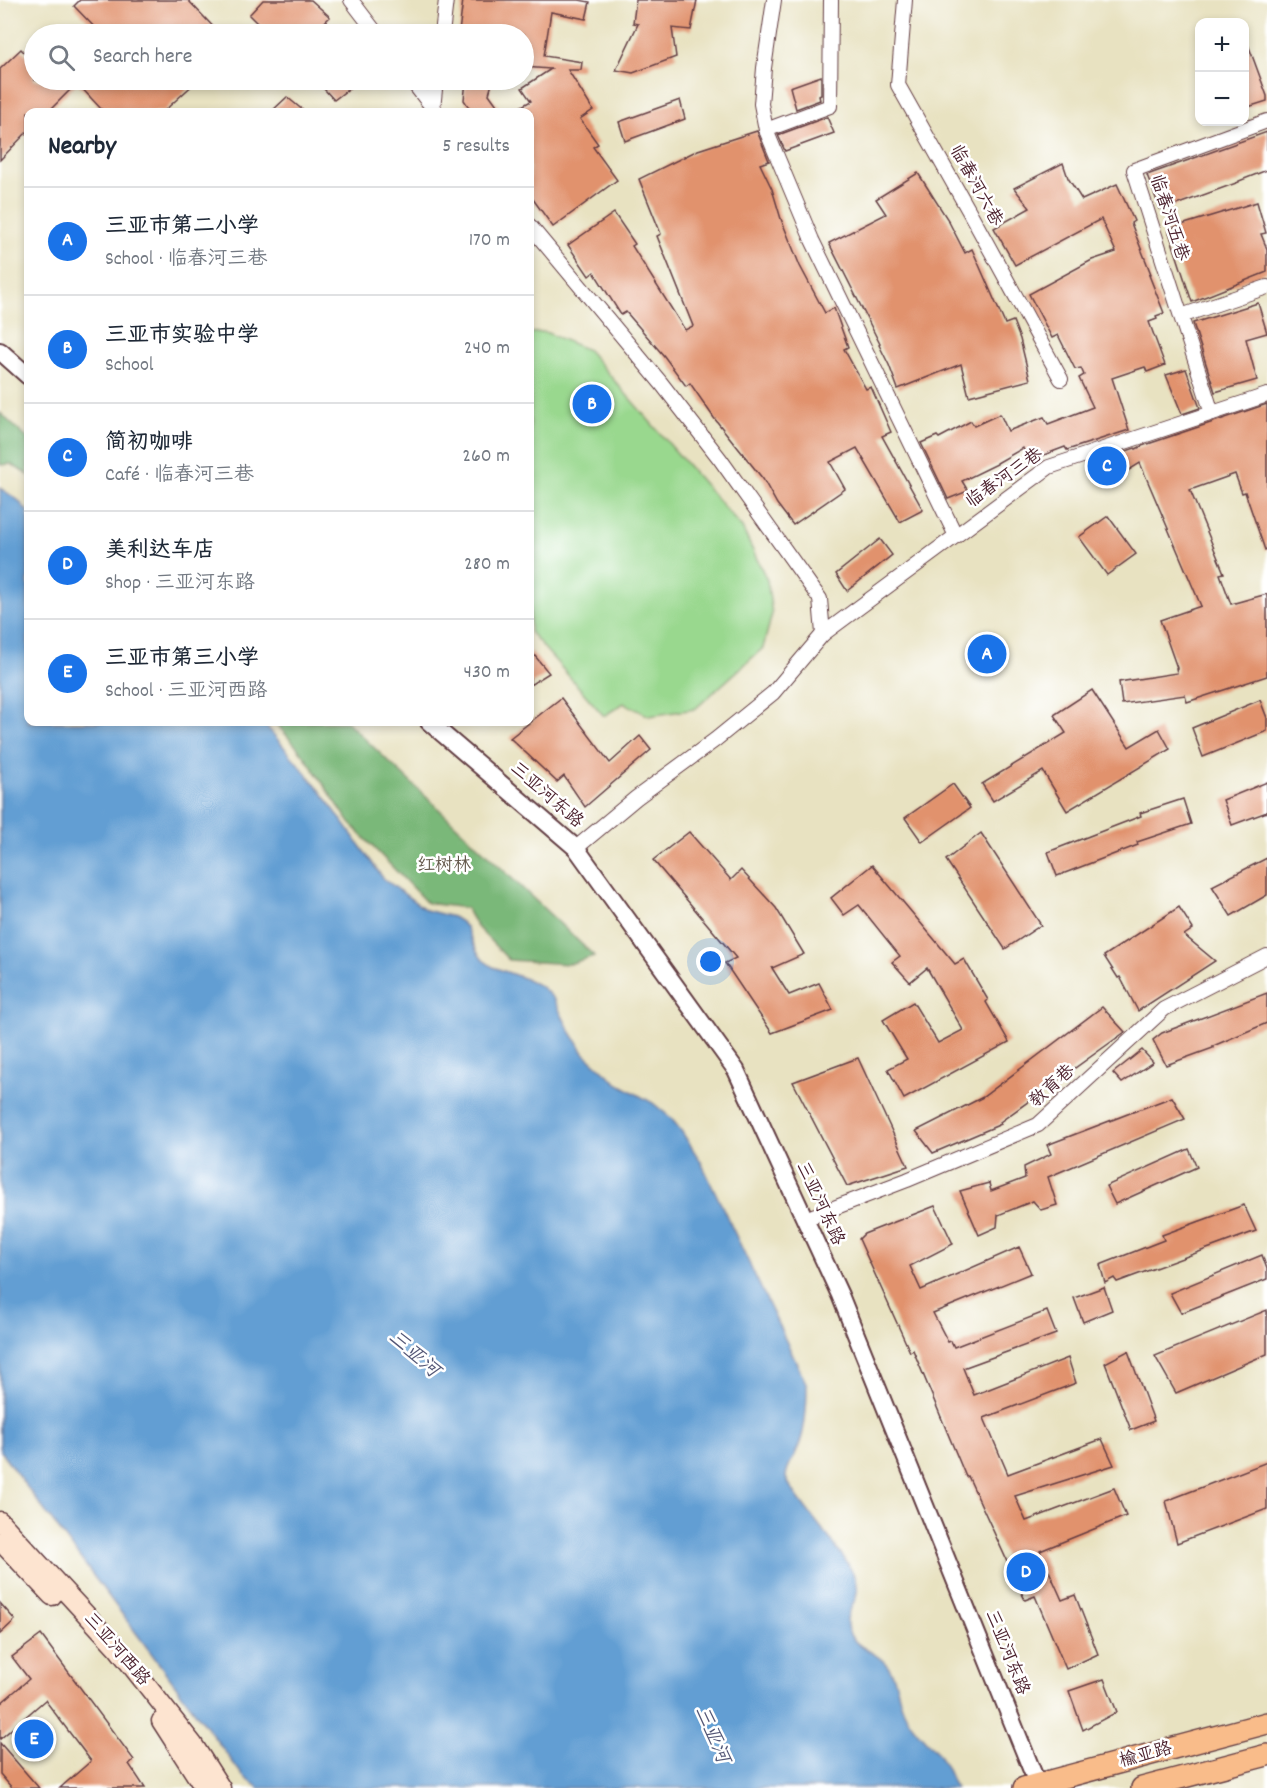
<!DOCTYPE html>
<html lang="en">
<head>
<meta charset="utf-8">
<style>
	:root { --surface:#fff; --page:#f6f6f7; --text:#1f2937; --muted:#747a83; --line:#e0e1e3; --accent:#1a73e8 }
	body { margin:0; font-family:Dekko,"LXGW WenKai TC",sans-serif; background:var(--page); color:var(--text) }
	.controls { position:absolute; right:18px; top:18px; display:grid; overflow:hidden; border-radius:12px; box-shadow:0 3px 9px #0003 }
	.controls button { width:54px; height:54px; display:grid; place-items:center; padding:0; border:0; border-bottom:2px solid var(--line); background:var(--surface); color:var(--text); font:30px sans-serif }
	.you { position:absolute; left:711px; top:962px; width:21px; height:21px; margin:-15px; border:4px solid #fff; border-radius:50%; background:#1a73e8; box-shadow:0 0 0 9px #1a73e833 }
	.badge { display:grid; place-items:center; width:39px; height:39px; border-radius:50%; background:var(--accent); color:#fff; font-size:20px; font-weight:700 }
	.pin { position:absolute; translate:-50% -50%; border:3px solid #fff; box-shadow:0 2px 6px #0006 }
	.list { margin:0; padding:0; list-style:none }
	h2 { display:flex; justify-content:space-between; align-items:center; height:78px; margin:0; padding:0 24px; font-size:26px }
	h2 small { font-size:20px; font-weight:400; color:var(--muted) }
	.list li { display:grid; grid-template-columns:39px 1fr auto; gap:18px; align-items:center; box-sizing:border-box; height:108px; padding:0 24px; border-top:2px solid var(--line) }
	.list b { display:block; font-size:22px; white-space:nowrap }
	.list p { margin:0; font-size:20px; white-space:nowrap; color:var(--muted) }
	.list em { font-size:20px; font-style:normal; color:var(--muted) }
	.icon { flex:none; width:33px; height:33px; fill:none; stroke:currentColor; stroke-width:2; stroke-linecap:round; stroke-linejoin:round }
	.map { position:relative; flex:none; width:1267px; height:1788px; overflow:hidden }
	.search { position:absolute; background:var(--surface); box-shadow:0 3px 9px #0003; left:24px; top:24px; width:510px; height:66px; display:flex; align-items:center; gap:15px; box-sizing:border-box; padding:0 21px; border-radius:33px; color:var(--muted); font-size:22px }
	.panel { position:absolute; background:var(--surface); box-shadow:0 3px 9px #0003; left:24px; top:108px; width:510px; height:618px; border-radius:12px }
	.map>svg:first-child { display:block }
	.green { fill:#99d88e; stroke:#727c5c; stroke-width:1.5 }
	.forest { fill:#7ab879; stroke:#626c52; stroke-width:1.5 }
	.water { fill:#629ed3; stroke:#565e7f; stroke-width:1.5 }
	.building { fill:#e1926d }
	.lines { fill:none; stroke-linecap:round; stroke-linejoin:round }
	.minor-casing { stroke:#623c42; stroke-width:16 }
	.tertiary-casing { stroke:#623c42; stroke-width:20 }
	.secondary-casing { stroke:#623c42; stroke-width:21 }
	.primary-casing { stroke:#623c42; stroke-width:24 }
	.minor { stroke:#fff; stroke-width:14 }
	.tertiary { stroke:#fff; stroke-width:16 }
	.secondary { stroke:#fde4d0; stroke-width:18 }
	.primary { stroke:#f9bc8a; stroke-width:21 }
	.labels { text-anchor:middle; dominant-baseline:central; stroke-width:5; stroke-linejoin:round; paint-order:stroke }
	.street-label { font-size:18px; fill:#4a1f2b; stroke:#fff }
	.park-label { font-size:18px; fill:#625649; stroke:#fff }
	.water-label { font-size:20px; font-style:italic; fill:#555877; stroke:#fff }
</style>
</head>
<body>
<div class="map">
<svg width="1267" height="1788" viewBox="0 0 1267 1788">
	<rect width="100%" height="100%" fill="#fff"/>
	<filter id="ink" filterUnits="userSpaceOnUse"><feTurbulence type="fractalNoise" baseFrequency=".0167" numOctaves="2"/><feDisplacementMap in="SourceGraphic" scale="12" xChannelSelector="R" yChannelSelector="G"/><feConvolveMatrix kernelMatrix="1 2 1 2 8 2 1 2 1" color-interpolation-filters="sRGB"/></filter>
	<filter id="wash" filterUnits="userSpaceOnUse"><feTurbulence type="fractalNoise" baseFrequency=".008" numOctaves="4" result="noise"/><feDisplacementMap in="SourceGraphic" scale="24" xChannelSelector="R" yChannelSelector="G"/><feGaussianBlur stdDeviation="1.35" result="paint"/><feColorMatrix in="noise" values="0 0 0 0 0 0 0 0 0 0 0 0 0 0 0 0 0 1.4 0 .05"/><feComposite in="paint" operator="in"/></filter>
	<g filter="url(#wash)">
		<rect width="100%" height="100%" fill="#e8e2c1"/>
		<polygon class="green" points="545,332 588,350 742,528 767,580 772,614 763,648 695,709 649,716 624,703 604,716 530,632 530,333"/>
		<g class="forest">
			<polygon points="0,413 28,439 28,475 11,464 0,465"/>
			<polygon points="275,722 347,722 594,956 569,964 509,960 477,927 466,908 427,903 350,823 303,754"/>
		</g>
		<path class="water" d="M0 488 18 500 28 512V722H263L320 790 383 878 426 910 453 917 461 922 466 927 477 952 483 960 493 967 529 980 543 988 553 998 570 1031 584 1053 617 1083 653 1103 671 1118 682 1132 701 1162 807 1385C807 1404 806 1425 800 1443 797 1454 786 1466 786 1477 787 1489 840 1548 849 1566 853 1573 859 1584 857 1592 855 1606 843 1615 848 1630 854 1648 874 1650 885 1663 899 1677 896 1696 905 1713 913 1730 928 1741 939 1755 946 1765 950 1777 955 1788H259L243 1776 0 1451Z"/>
		<g id="blocks">
			<g class="building">
				<polygon points="80,0 188,0 220,34 101,34 74,6"/>
				<polygon points="263,0 311,0 330,17 312,34 268,34 249,15"/>
				<polygon points="463,0 579,0 590,2 586,19 551,12 544,56 582,62 581,70 568,70 593,110 580,119 598,144 593,147 617,180 553,227 530,195 530,112 511,112 531,101 522,88 551,69 524,67 524,34 475,34 459,32"/>
				<polygon points="636,0 697,0 691,30 672,28 676,57 633,73 616,70 638,24 633,23"/>
				<polygon points="1245,39 1246,39 1267,96 1267,101 1245,108"/>
				<polygon points="21,49 34,63 34,80 198,80 163,112 104,112 77,83 48,112 28,112 28,131 0,160 0,69"/>
				<polygon points="821,76 821,95 819,96 820,100 796,109 790,87"/>
				<polygon points="316,80 360,80 334,100"/>
				<polygon points="466,80 493,80 489,94 502,112 472,112 464,100"/>
				<polygon points="287,97 305,112 271,112"/>
				<polygon points="680,100 685,119 625,141 619,122"/>
				<polygon points="827,117 834,133 785,151 778,135"/>
				<polygon points="757,131 769,161 760,164 772,189 781,219 800,266 825,313 834,308 848,347 844,349 866,389 871,387 891,432 882,436 923,510 900,522 857,448 830,462 845,489 793,525 777,504 763,479 714,418 690,383 686,386 664,356 626,312 621,315 594,272 589,276 568,245 614,213 635,244 632,246 685,330 693,326 657,236 661,234 639,179 698,150"/>
				<polygon points="1267,132 1267,170 1239,181 1239,182 1165,209 1160,209 1147,175"/>
				<polygon points="1063,163 1068,178 1082,200 1117,184 1134,221 1131,223 1151,274 1149,275 1164,313 1156,316 1157,319 1149,322 1165,365 1147,372 1145,367 1112,378 1129,430 1067,450 1065,447 1028,461 1023,448 997,463 997,464 962,481 968,491 948,499 921,443 937,436 939,438 971,421 974,426 1000,414 1008,431 1044,417 1048,424 1093,407 1079,378 1084,375 1081,368 1075,369 1058,335 1052,338 1029,294 1092,260 1116,252 1101,219 1015,265 994,228 1030,208 1014,188"/>
				<polygon points="918,173 948,220 965,253 972,249 1005,324 1013,321 1020,339 1030,380 969,396 961,364 898,389 889,365 879,345 880,344 829,243 886,214 876,199"/>
				<polygon points="1257,202 1266,233 1261,234 1267,249 1267,272 1192,302 1168,229"/>
				<polygon points="1258,303 1267,333 1246,339 1257,380 1215,392 1193,323"/>
				<polygon points="1186,369 1200,408 1182,414 1166,375"/>
				<polygon points="1267,404 1267,549 1265,550 1245,492 1242,493 1235,474 1190,490 1224,573 1220,574 1231,604 1267,594 1267,676 1187,702 1185,695 1122,704 1119,682 1177,673 1176,668 1177,668 1160,620 1201,606 1140,463 1113,480 1102,462 1112,456 1135,448 1136,449 1142,446"/>
				<polygon points="1108,516 1136,554 1107,575 1079,537"/>
				<polygon points="880,539 892,555 847,591 836,574"/>
				<polygon points="530,650 549,673 530,685"/>
				<polygon points="1092,690 1129,747 1159,729 1170,749 1067,811 1043,771 993,801 982,784 1066,733 1054,715"/>
				<polygon points="561,698 610,763 640,736 651,750 585,807 564,776 557,782 510,738"/>
				<polygon points="1260,700 1267,718 1267,731 1203,757 1192,728"/>
				<polygon points="1267,782 1267,812 1232,825 1223,800"/>
				<polygon points="953,784 970,808 922,842 905,818"/>
				<polygon points="1183,799 1191,824 1137,842 1138,845 1057,876 1048,852 1141,816 1140,813"/>
				<polygon points="689,832 731,880 741,870 776,908 804,954 772,968 789,995 819,983 833,1010 772,1033 725,963 736,958 653,860"/>
				<polygon points="981,833 1041,925 1005,949 946,860"/>
				<polygon points="1267,858 1267,895 1231,916 1212,886"/>
				<polygon points="872,865 955,964 964,959 988,1000 986,1002 1009,1042 904,1099 888,1069 907,1059 883,1020 913,1002 938,1043 963,1030 927,968 910,982 892,962 900,956 859,905 844,915 831,898"/>
				<polygon points="1179,907 1193,929 1184,935 1215,961 1138,1011 1120,977 1118,978 1104,956"/>
				<polygon points="1267,993 1267,1023 1213,1046 1213,1048 1166,1065 1153,1040 1162,1033"/>
				<polygon points="1102,1007 1125,1032 1000,1122 1001,1124 933,1153 916,1131 983,1097"/>
				<polygon points="1142,1050 1153,1062 1122,1083 1113,1073"/>
				<polygon points="858,1058 908,1166 847,1186 793,1082"/>
				<polygon points="1172,1097 1185,1119 1048,1177 1057,1205 1041,1210 1033,1201 998,1215 997,1227 979,1235 960,1191 989,1183 991,1191 1025,1178 1024,1167 1051,1154 1047,1145"/>
				<polygon points="1189,1149 1197,1167 1115,1204 1106,1186"/>
				<polygon points="1244,1205 1256,1231 1117,1282 1114,1278 1105,1283 1100,1265 1164,1240 1162,1235"/>
				<polygon points="935,1206 953,1244 910,1266 921,1290 1019,1247 1031,1273 933,1313 948,1342 951,1341 954,1347 1047,1311 1056,1334 963,1368 974,1395 1068,1358 1076,1383 984,1418 1008,1474 1102,1439 1114,1465 1015,1496 1026,1521 1114,1488 1126,1516 1040,1551 1062,1600 1075,1595 1098,1654 1066,1669 1035,1596 1025,1600 968,1476 966,1477 913,1350 910,1352 859,1239 864,1234"/>
				<polygon points="1262,1255 1267,1269 1267,1279 1181,1313 1170,1293"/>
				<polygon points="1104,1287 1112,1310 1083,1322 1074,1298"/>
				<polygon points="1267,1310 1267,1354 1176,1393 1155,1356"/>
				<polygon points="1128,1351 1154,1421 1131,1430 1105,1363"/>
				<polygon points="1267,1462 1267,1509 1177,1543 1166,1501"/>
				<polygon points="0,1603 15,1620 0,1634"/>
				<polygon points="41,1635 134,1760 129,1764 145,1788 60,1788 91,1761 45,1700 0,1739 0,1704 29,1679 12,1657"/>
				<polygon points="1104,1679 1117,1712 1083,1730 1069,1691"/>
				<polygon points="0,1743 39,1788 12,1788 0,1774"/>
			</g>
		</g>
	</g>
	<g filter="url(#ink)">
		<use href="#blocks" fill-opacity="0" stroke="#623c42" stroke-width="1.5"/>
		<g class="lines">
			<g class="minor-casing">
				<g id="minor">
					<polyline points="351,0 377,34"/>
					<polyline points="831,0 830,106 766,130 812,240 956,536"/>
					<polyline points="905,0 898,85 969,211 1061,379"/>
					<polyline points="442,34 446,0"/>
					<polyline points="411,80 436,112"/>
					<polyline points="433,109 436,80"/>
					<polyline points="766,130 761,104 764,68 774,0"/>
					<polyline points="530,226 661,383 720,459 820,599 823,634 1049,467 1267,395"/>
					<polyline points="1181,316 1267,287"/>
					<polyline points="1212,413 1134,170 1267,121"/>
					<polyline points="576,848 636,798 715,740 773,693 823,634"/>
					<polyline points="805,1219 907,1180 1038,1125 1164,1009 1267,956"/>
				</g>
			</g>
			<g class="tertiary-casing">
				<g id="tertiary">
					<polyline points="0,351 28,376"/>
					<polyline points="429,722 576,848 736,1070 840,1295 1039,1788"/>
				</g>
			</g>
			<g class="secondary-casing">
				<g id="secondary">
					<polyline points="0,1521 118,1649 193,1744 221,1788"/>
					<polyline points="0,1541 52,1596"/>
					<polyline points="161,1721 204,1788"/>
				</g>
			</g>
			<g class="primary-casing">
				<g id="primary">
					<polyline points="1024,1788 1267,1723"/>
					<polyline points="1142,1788 1267,1755"/>
				</g>
			</g>
			<use href="#minor" class="minor"/>
			<use href="#tertiary" class="tertiary"/>
			<use href="#secondary" class="secondary"/>
			<use href="#primary" class="primary"/>
		</g>
	</g>
	<g class="labels">
		<g class="street-label">
			<text transform="translate(975 186) rotate(61)">临春河六巷</text>
			<text transform="translate(1168 218) rotate(72)">临春河五巷</text>
			<text transform="translate(1005 479) rotate(-35)">临春河三巷</text>
			<text transform="translate(546 796) rotate(41)">三亚河东路</text>
			<text transform="translate(1053 1087) rotate(-42)">教育巷</text>
			<text transform="translate(819 1204) rotate(65)">三亚河东路</text>
			<text transform="translate(116 1650) rotate(49)">三亚河西路</text>
			<text transform="translate(1006 1653) rotate(68)">三亚河东路</text>
			<text transform="translate(1146 1756) rotate(-15)">榆亚路</text>
		</g>
		<g class="park-label">
			<text x="444" y="866">红树林</text>
		</g>
		<g class="water-label">
			<text transform="translate(413 1355) rotate(41)">三亚河</text>
			<text transform="translate(711 1735) rotate(67)">三亚河</text>
		</g>
	</g>
</svg>
<div class="controls">
<button>+</button>
<button>−</button>
</div>
<div class="you"></div>
<div class="pin badge" style="left:987px;top:654px">A</div>
<div class="pin badge" style="left:592px;top:404px">B</div>
<div class="pin badge" style="left:1107px;top:466px">C</div>
<div class="pin badge" style="left:1026px;top:1572px">D</div>
<div class="pin badge" style="left:34px;top:1739px">E</div>
<div class="search"><svg class="icon" aria-label="search" viewBox="0 0 24 24"><circle cx="10" cy="10" r="6"/><path d="M15 15l6 6"/></svg>Search here</div>
<section class="panel">
<h2>Nearby<small>5 results</small></h2>
<ul class="list">
<li><span class="badge">A</span><div><b>三亚市第二小学</b><p>School · 临春河三巷</p></div><em>170 m</em></li>
<li><span class="badge">B</span><div><b>三亚市实验中学</b><p>School</p></div><em>240 m</em></li>
<li><span class="badge">C</span><div><b>简初咖啡</b><p>Café · 临春河三巷</p></div><em>260 m</em></li>
<li><span class="badge">D</span><div><b>美利达车店</b><p>Shop · 三亚河东路</p></div><em>280 m</em></li>
<li><span class="badge">E</span><div><b>三亚市第三小学</b><p>School · 三亚河西路</p></div><em>430 m</em></li>
</ul>
</section>
</div>
</body>
</html>
